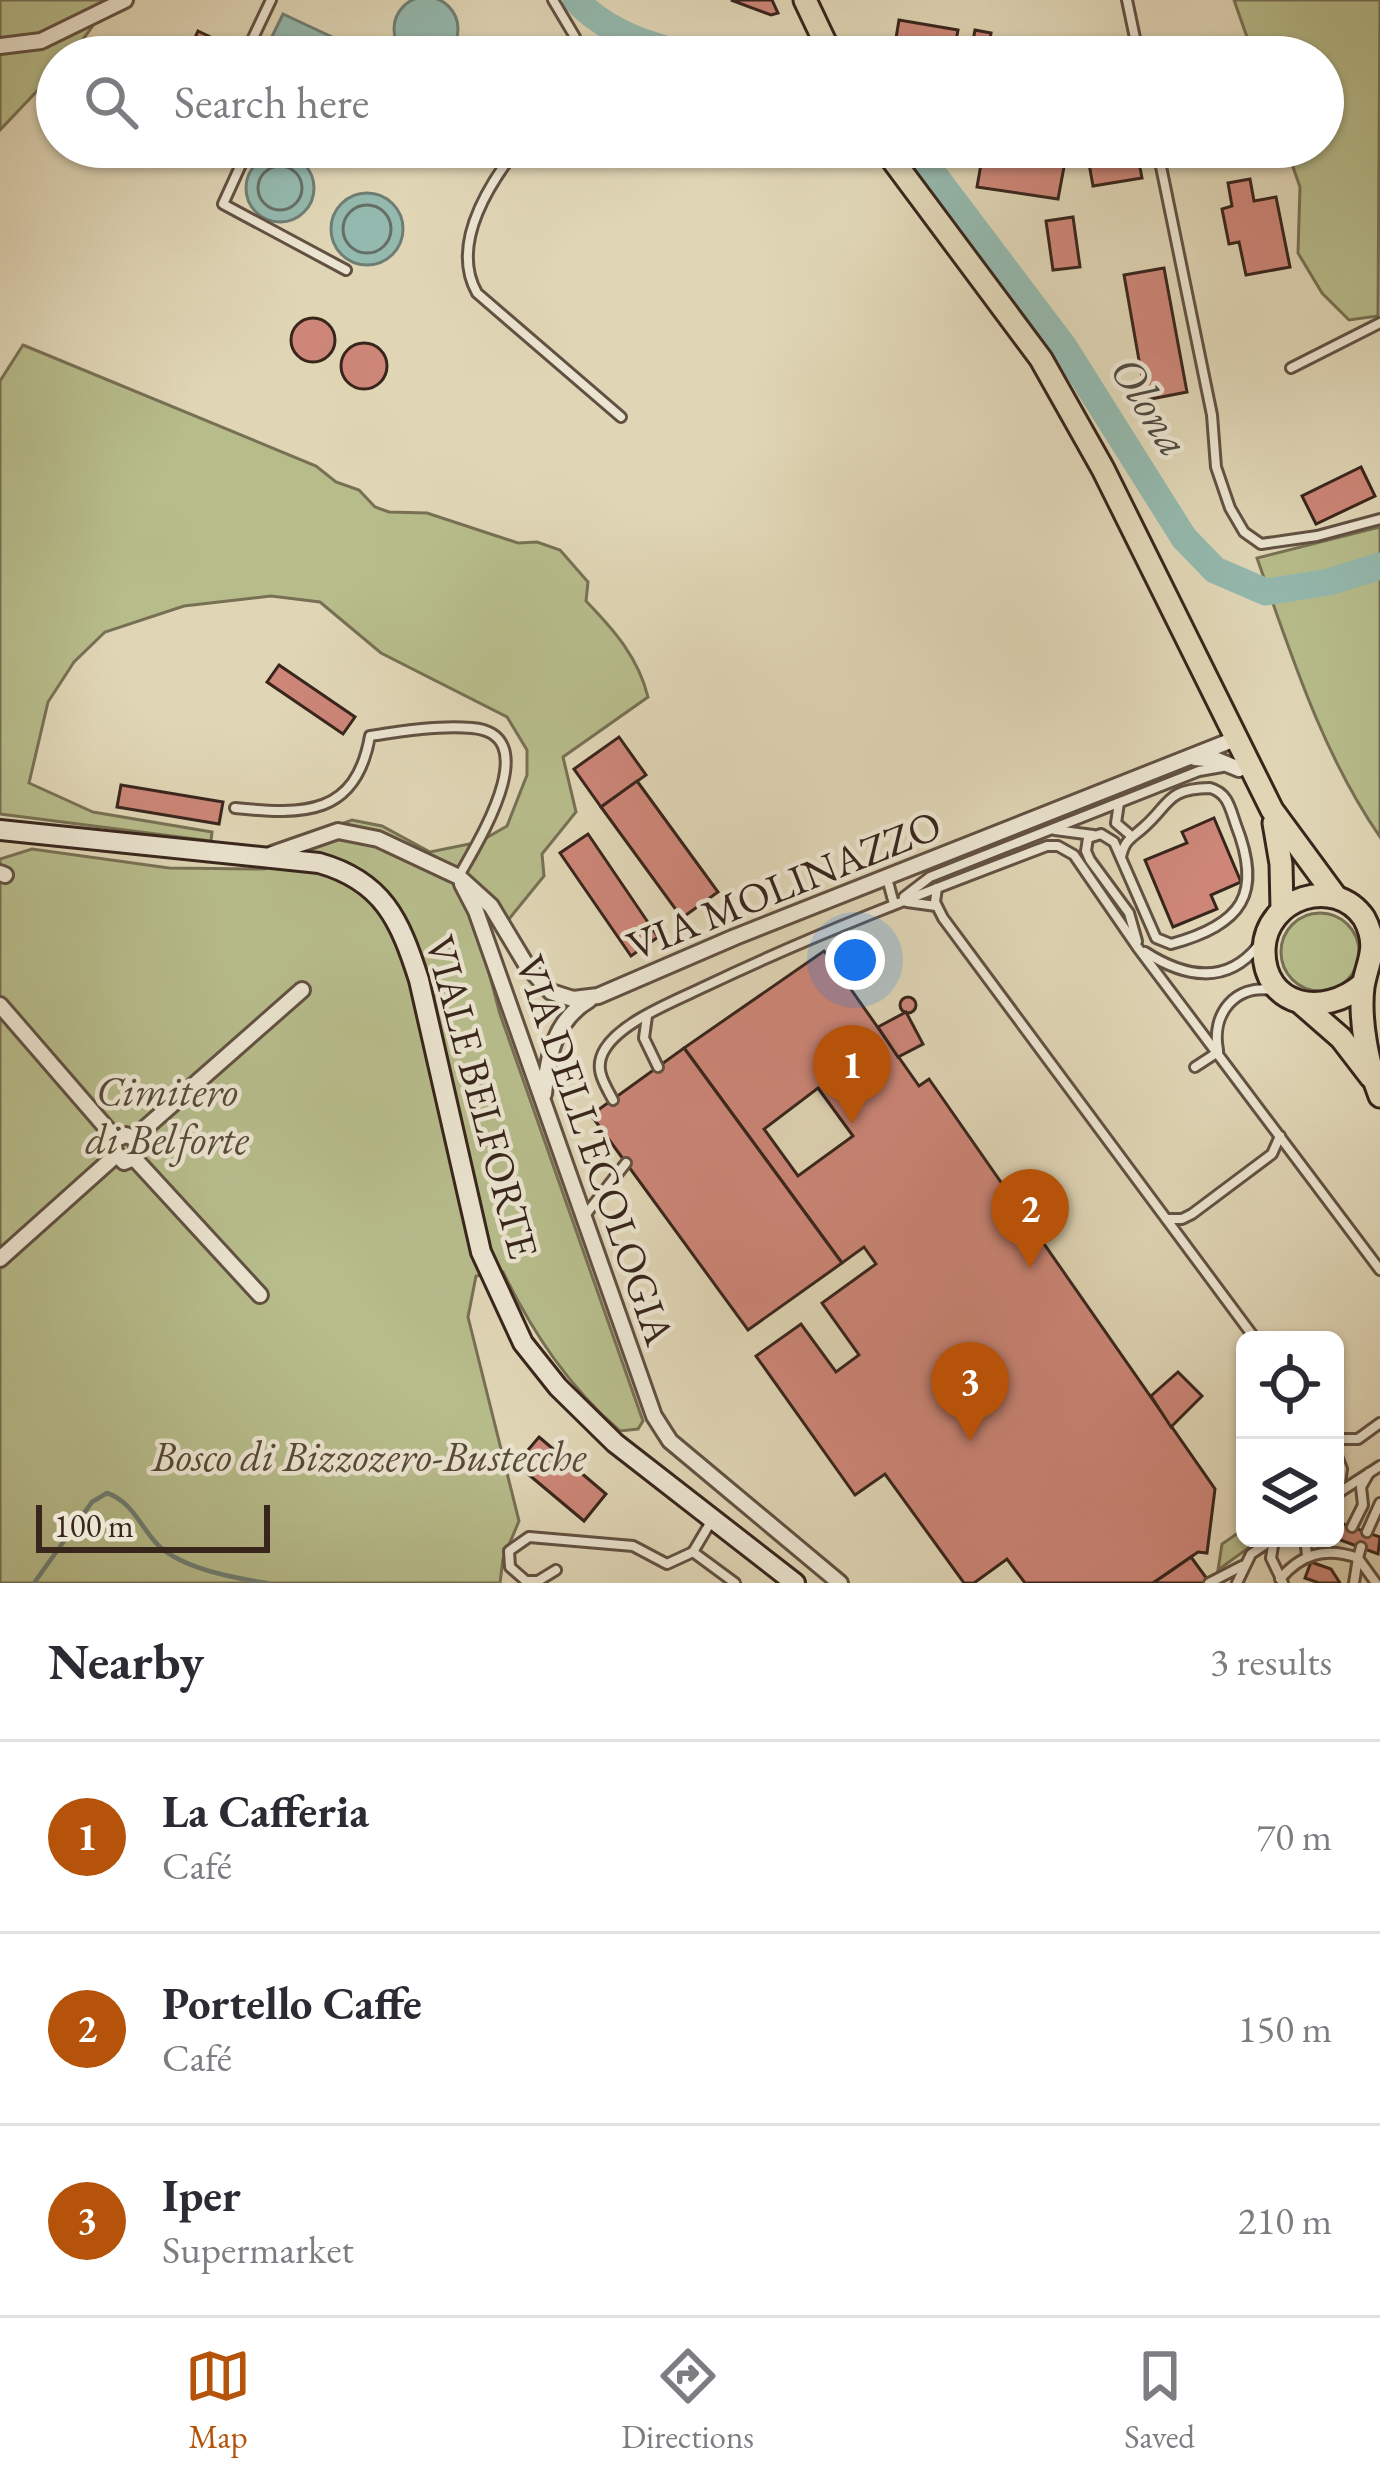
<!DOCTYPE html>
<html lang="en">
<head>
<meta charset="utf-8">
<style>
	:root { --surface:#fff; --page:#f2f2f3; --text:#2b2b33; --muted:#7c7c81; --line:#e1e1e2; --accent:#b45309 }
	body { margin:0; font-family:"EB Garamond",serif; background:var(--page); color:var(--text) }
	.controls { position:absolute; right:36px; bottom:36px; display:grid; overflow:hidden; border-radius:18px; box-shadow:0 3px 9px #0004 }
	.controls button { width:108px; height:108px; display:grid; place-items:center; padding:0; border:0; border-bottom:3px solid var(--line); background:var(--surface); color:var(--text); font:60px sans-serif }
	.scale { position:absolute; left:36px; bottom:30px; width:234px; box-sizing:border-box; padding-left:12px; border:6px solid #38251c; border-top:0; font-size:33px; line-height:42px; white-space:nowrap; color:#38251c; -webkit-text-stroke:9px #ebe4d0; paint-order:stroke }
	.you { position:absolute; left:855px; top:960px; width:42px; height:42px; margin:-30px; border:9px solid #fff; border-radius:50%; background:#1a73e8; box-shadow:0 0 0 18px #1a73e833 }
	.badge { display:grid; place-items:center; width:78px; height:78px; border-radius:50%; background:var(--accent); color:#fff; font-size:39px; font-weight:700 }
	.pin { position:absolute; translate:-50% -99px; filter:drop-shadow(0 3px 6px #0008) }
	.pin::after { content:''; position:absolute; top:63px; width:42px; height:36px; background:inherit; clip-path:polygon(0 0,100% 0,50% 100%) }
	.list { margin:0; padding:0; list-style:none }
	h2 { display:flex; justify-content:space-between; align-items:center; height:156px; margin:0; padding:0 48px; font-size:51px }
	h2 small { font-size:39px; font-weight:400; color:var(--muted) }
	.list li { display:grid; grid-template-columns:78px 1fr auto; gap:36px; align-items:center; box-sizing:border-box; height:192px; padding:0 48px; border-top:3px solid var(--line) }
	.list b { display:block; font-size:45px; white-space:nowrap }
	.list p { margin:0; font-size:39px; white-space:nowrap; color:var(--muted) }
	.list em { font-size:39px; font-style:normal; color:var(--muted) }
	.icon { flex:none; width:66px; height:66px; fill:none; stroke:currentColor; stroke-width:2; stroke-linecap:round; stroke-linejoin:round }
	.map { position:relative; flex:none; width:1380px; height:1583px; overflow:hidden }
	.search { position:absolute; background:var(--surface); box-shadow:0 3px 9px #0004; left:36px; right:36px; top:36px; height:132px; display:flex; align-items:center; gap:30px; box-sizing:border-box; padding:0 42px; border-radius:66px; color:var(--muted); font-size:45px }
	.sheet { height:732px; background:var(--surface) }
	nav { display:flex; justify-content:space-around; align-items:center; box-sizing:border-box; height:168px; border-top:3px solid var(--line); background:var(--surface); font-size:33px; color:var(--muted) }
	nav a { display:grid; justify-items:center; gap:6px }
	nav .on { color:var(--accent) }
	.map>svg:first-child { display:block }
	.green { fill:#b7bc8b; stroke:#787054; stroke-width:3 }
	.water { fill:#94b9ae; stroke:#6f7e74; stroke-width:3 }
	.lines { fill:none; stroke-linecap:round; stroke-linejoin:round }
	.shore { stroke:#666f65; stroke-width:3 }
	.stream { stroke:#6f7e74; stroke-width:4.5 }
	.river { stroke:#94b9ae; stroke-width:27 }
	.building { fill:#cd8678; stroke:#38251c; stroke-width:3; fill-rule:evenodd }
	.lane-casing { stroke:#625142; stroke-width:14 }
	.street-casing { stroke:#625142; stroke-width:20 }
	.secondary-casing { stroke:#38251c; stroke-width:24 }
	.primary-casing { stroke:#38251c; stroke-width:27 }
	.lane { stroke:#ebe4d0; stroke-width:8 }
	.street { stroke:#ebe4d0; stroke-width:14 }
	.secondary { stroke:#ebe4d0; stroke-width:18 }
	.primary { stroke:#e0d6b6; stroke-width:21 }
	.labels { text-anchor:middle; dominant-baseline:central; stroke-width:9; stroke-linejoin:round; paint-order:stroke }
	.street-label { font-size:42px; fill:#38251c; stroke:#ebe4d0 }
	.park-label { font-size:42px; font-style:italic; fill:#584b38; stroke:#ebe4d0 }
	.water-label { font-size:45px; font-style:italic; fill:#4f4a40; stroke:#ebe4d0 }
</style>
</head>
<body>
<div class="map">
<svg width="1380" height="1583" viewBox="0 0 1380 1583">
	<rect width="100%" height="100%" fill="#e0d6b6"/>
	<filter id="stains"><feTurbulence type="fractalNoise" baseFrequency=".00167" numOctaves="4"/><feColorMatrix values="0 0 0 0 .2 0 0 0 0 .09 0 0 0 0 .02 0 0 0 .5 -.17"/></filter>
	<radialGradient id="worn" r=".72"><stop offset=".6" stop-color="#630" stop-opacity="0"/><stop offset="1" stop-color="#630" stop-opacity=".3"/></radialGradient>
	<g class="green">
		<polygon points="0,0 101,0 92,27 70,57 57,57 57,70 0,130"/>
		<polygon points="1234,0 1380,0 1378,316 1349,320 1322,293 1298,253 1300,187 1286,147 1323,147 1323,57 1254,57"/>
		<path d="M23 345 316 466 336 482 359 490 375 507 389 512 427 513 518 543 537 542 560 550 588 582 586 601C614 630 638 657 648 697L563 757 576 812 542 854 544 876 509 919 478 932 500 1014 643 1421 638 1429 620 1431C568 1386 533 1333 503 1272L476 1276 468 1317 519 1521 503 1559 500 1583H0V859L32 849 169 868 264 869 278 865 338 825 352 820 382 826 430 852 479 842 507 826 527 775V750L507 717 381 653 320 602 271 596 184 606 105 632 74 662 48 702 29 783 93 812 212 832 211 841 0 814V381Z"/>
		<path d="M1380 527V837C1322 753 1291 654 1257 558Z"/>
		<circle cx="1320" cy="952" r="39"/>
		<polygon points="1245,1528 1245,1538 1262,1538 1218,1570 1222,1544"/>
	</g>
	<g class="water">
		<circle cx="426" cy="29" r="32"/>
		<polygon points="283,14 375,57 262,57"/>
		<circle cx="280" cy="188" r="34"/>
		<circle cx="367" cy="229" r="36"/>
	</g>
	<g class="lines">
		<g class="shore">
			<circle cx="280" cy="188" r="22"/>
			<circle cx="367" cy="229" r="24"/>
		</g>
		<path class="stream" d="M34 1583 92 1502 107 1493C133 1502 140 1527 159 1546 184 1569 234 1578 267 1583"/>
		<g class="river">
			<path d="M576 0C608 34 649 45 693 57"/>
			<polyline points="913,147 1064,347 1184,538 1215,570 1266,592 1329,582 1380,566"/>
		</g>
	</g>
	<g class="building">
		<polygon points="731,0 772,0 778,13 771,15"/>
		<polygon points="899,20 958,30 953,57 907,57 908,52 894,50"/>
		<polygon points="975,30 991,33 987,57 970,57"/>
		<polygon points="198,31 227,45 221,57 186,57"/>
		<polygon points="984,147 1022,147 1021,160 1064,167 1058,199 977,187"/>
		<polygon points="1086,147 1136,147 1142,178 1093,186"/>
		<polygon points="1226,147 1272,147 1232,162"/>
		<polygon points="1250,179 1254,201 1276,197 1290,267 1246,275 1239,242 1229,244 1222,209 1232,206 1228,183"/>
		<polygon points="1073,217 1080,267 1053,270 1046,221"/>
		<polygon points="1164,268 1187,392 1146,400 1124,275"/>
		<circle cx="313" cy="340" r="22"/>
		<circle cx="364" cy="366" r="23"/>
		<polygon points="1361,467 1375,496 1316,524 1302,496"/>
		<polygon points="279,665 355,717 343,734 267,682"/>
		<polygon points="619,737 646,775 601,807 574,769"/>
		<polygon points="637,781 718,892 682,918 601,807"/>
		<polygon points="121,785 223,802 219,824 117,807"/>
		<polygon points="1214,818 1241,882 1211,895 1217,909 1173,927 1145,860 1187,843 1182,832"/>
		<polygon points="588,834 658,937 631,956 560,853"/>
		<path d="M824 951 919 1086 929 1079 1215 1489 1207 1553 1198 1552 1153 1583H1025L1007 1559 974 1583H964L885 1474 855 1495 756 1356 801 1324 836 1372 859 1355 822 1303 876 1264 864 1247 842 1263 684 1048ZM818 1088 853 1136 798 1176 764 1129Z"/>
		<circle cx="908" cy="1005" r="8"/>
		<polygon points="906,1012 923,1044 898,1057 878,1027"/>
		<polygon points="684,1048 842,1263 748,1330 591,1115"/>
		<polygon points="1178,1372 1202,1396 1171,1427 1151,1396"/>
		<polygon points="539,1437 606,1494 584,1521 516,1464"/>
		<polygon points="1338,1522 1380,1537 1378,1554 1335,1538"/>
		<polygon points="1191,1557 1210,1583 1153,1583 1168,1573"/>
		<polygon points="1311,1562 1331,1569 1340,1583 1319,1583 1305,1578"/>
	</g>
	<g class="lines">
		<g class="lane-casing">
			<g id="lane">
				<polyline points="553,0 575,37 565,57"/>
				<polyline points="1127,0 1139,57"/>
				<polyline points="244,57 271,0"/>
				<polyline points="249,147 223,204 346,270"/>
				<path d="M518 147C489 184 450 245 477 293L621 417"/>
				<polyline points="1157,147 1212,415 1216,467 1230,508 1244,532 1261,544 1317,536 1380,519"/>
				<polyline points="1291,368 1380,323"/>
				<polyline points="1119,803 1116,823 1129,834"/>
				<path d="M235 808C304 815 356 816 370 736 402 731 440 725 472 728 547 734 476 845 459 876"/>
				<polyline points="1055,830 1093,835"/>
				<path d="M1121 857C1125 839 1131 839 1144 827 1171 803 1166 789 1210 788 1228 793 1230 808 1236 825 1263 894 1243 924 1171 944L1156 938 1114 842 1101 834 1088 838 1086 851 1090 860 1129 913 1137 941"/>
				<polyline points="887,878 894,904"/>
				<polyline points="937,888 935,902 943,918 1256,1340"/>
				<polyline points="904,897 930,877 1199,771 1222,767"/>
				<polyline points="907,902 936,906"/>
				<path d="M1145 952C1184 977 1226 986 1258 946"/>
				<polyline points="647,1016 644,1038 658,1067"/>
				<path d="M1218 1050C1211 1014 1235 984 1272 990"/>
				<polyline points="1195,1067 1218,1052"/>
				<path d="M613 1100C604 1083 593 1068 605 1049 622 1021 677 1000 706 986 817 933 931 890 1047 846H1058L1074 855 1138 948 1380 1270"/>
				<polyline points="583,1218 626,1163"/>
				<polyline points="1167,1219 1182,1219 1192,1214 1272,1154 1280,1136"/>
				<polyline points="1335,1439 1358,1439 1380,1423"/>
				<polyline points="1335,1451 1342,1469 1339,1490"/>
				<polyline points="1335,1495 1380,1466"/>
				<polyline points="1335,1515 1336,1515"/>
				<polyline points="712,1520 693,1552 735,1583"/>
				<polyline points="1352,1527 1363,1505 1361,1487 1369,1473"/>
				<polyline points="1367,1532 1380,1503"/>
				<polyline points="1305,1538 1307,1555"/>
				<polyline points="1274,1540 1271,1558 1283,1583"/>
				<polyline points="1361,1547 1358,1558 1376,1583"/>
				<polyline points="556,1570 538,1581 526,1581 510,1567 509,1551 529,1537 633,1546 667,1564 693,1552"/>
				<path d="M1280 1579C1302 1553 1326 1547 1358 1558L1354 1583"/>
				<polyline points="1209,1583 1242,1566"/>
				<polyline points="1237,1583 1251,1554 1275,1538"/>
			</g>
		</g>
		<g class="street-casing">
			<g id="street">
				<polyline points="0,46 41,41 125,0"/>
				<polyline points="1195,758 1217,760 1239,769"/>
				<polyline points="272,854 338,831 378,839 459,877 491,906 527,966 551,992 573,999 598,996 735,937 1235,739"/>
				<polyline points="0,873 5,875"/>
				<polyline points="462,884 476,911 654,1416 670,1441 840,1583"/>
				<polyline points="0,1005 116,1139 112,1149 124,1162 134,1158 139,1149 134,1138 126,1135 116,1139"/>
				<path d="M544 1094C548 1056 554 1021 589 1000"/>
				<polyline points="134,1138 302,990"/>
				<polyline points="134,1158 260,1295"/>
				<polyline points="0,1259 115,1156"/>
			</g>
		</g>
		<g class="secondary-casing">
			<path id="secondary" d="M0 830 319 863C383 881 400 920 419 980L481 1252 523 1343 558 1387 615 1443 795 1583"/>
		</g>
		<g class="primary-casing">
			<g id="primary">
				<polyline points="805,0 832,57"/>
				<polyline points="883,147 1041,359 1103,469 1272,810 1336,897"/>
				<polyline points="1274,823 1281,864 1282,909"/>
				<path d="M1363 984C1324 1018 1263 1008 1264 949 1266 898 1334 875 1364 918 1380 948 1367 961 1363 987 1359 1020 1368 1066 1380 1096"/>
				<polyline points="1302,1004 1341,1038 1371,1077"/>
			</g>
		</g>
		<use href="#lane" class="lane"/>
		<use href="#street" class="street"/>
		<use href="#secondary" class="secondary"/>
		<use href="#primary" class="primary"/>
	</g>
	<g class="labels">
		<g class="street-label">
			<text transform="translate(784 885) rotate(-22)">VIA MOLINAZZO</text>
			<text transform="translate(482 1097) rotate(75)">VIALE BELFORTE</text>
			<text transform="translate(595 1150) rotate(71)">VIA DELL'ECOLOGIA</text>
		</g>
		<g class="park-label">
			<text x="167" y="1091">Cimitero<tspan x="167" dy="48">di Belforte</tspan></text>
			<text x="369" y="1456">Bosco di Bizzozero-Bustecche</text>
		</g>
		<g class="water-label">
			<text transform="translate(1151 406) rotate(58)">Olona</text>
		</g>
	</g>
	<rect width="100%" height="100%" filter="url(#stains)"/>
	<rect width="100%" height="100%" fill="url(#worn)"/>
</svg>
<div class="controls">
<button><svg class="icon" aria-label="locate" viewBox="0 0 24 24"><circle cx="12" cy="12" r="6"/><path d="M12 2v4M12 18v4M2 12h4M18 12h4"/></svg></button>
<button><svg class="icon" aria-label="layers" viewBox="0 0 24 24"><path d="M12 4l9 5-9 5-9-5zM3 14l9 5 9-5"/></svg></button>
</div>
<div class="scale">100 m</div>
<div class="you"></div>
<div class="pin badge" style="left:852px;top:1124px">1</div>
<div class="pin badge" style="left:1030px;top:1268px">2</div>
<div class="pin badge" style="left:970px;top:1441px">3</div>
<div class="search"><svg class="icon" aria-label="search" viewBox="0 0 24 24"><circle cx="10" cy="10" r="6"/><path d="M15 15l6 6"/></svg>Search here</div>
</div>
<section class="sheet">
<h2>Nearby<small>3 results</small></h2>
<ul class="list">
<li><span class="badge">1</span><div><b>La Cafferia</b><p>Café</p></div><em>70 m</em></li>
<li><span class="badge">2</span><div><b>Portello Caffe</b><p>Café</p></div><em>150 m</em></li>
<li><span class="badge">3</span><div><b>Iper</b><p>Supermarket</p></div><em>210 m</em></li>
</ul>
</section>
<nav>
<a class="on"><svg class="icon" aria-label="map" viewBox="0 0 24 24"><path d="M3 6l6-2 6 2 6-2v14l-6 2-6-2-6 2zM9 4v14M15 6v14"/></svg>Map</a>
<a><svg class="icon" aria-label="directions" viewBox="0 0 24 24"><path d="M12 3l9 9-9 9-9-9zM9 14v-3h6M13 9l2 2-2 2"/></svg>Directions</a>
<a><svg class="icon" aria-label="saved" viewBox="0 0 24 24"><path d="M7 4h10v16l-5-4-5 4z"/></svg>Saved</a>
</nav>
</body>
</html>
